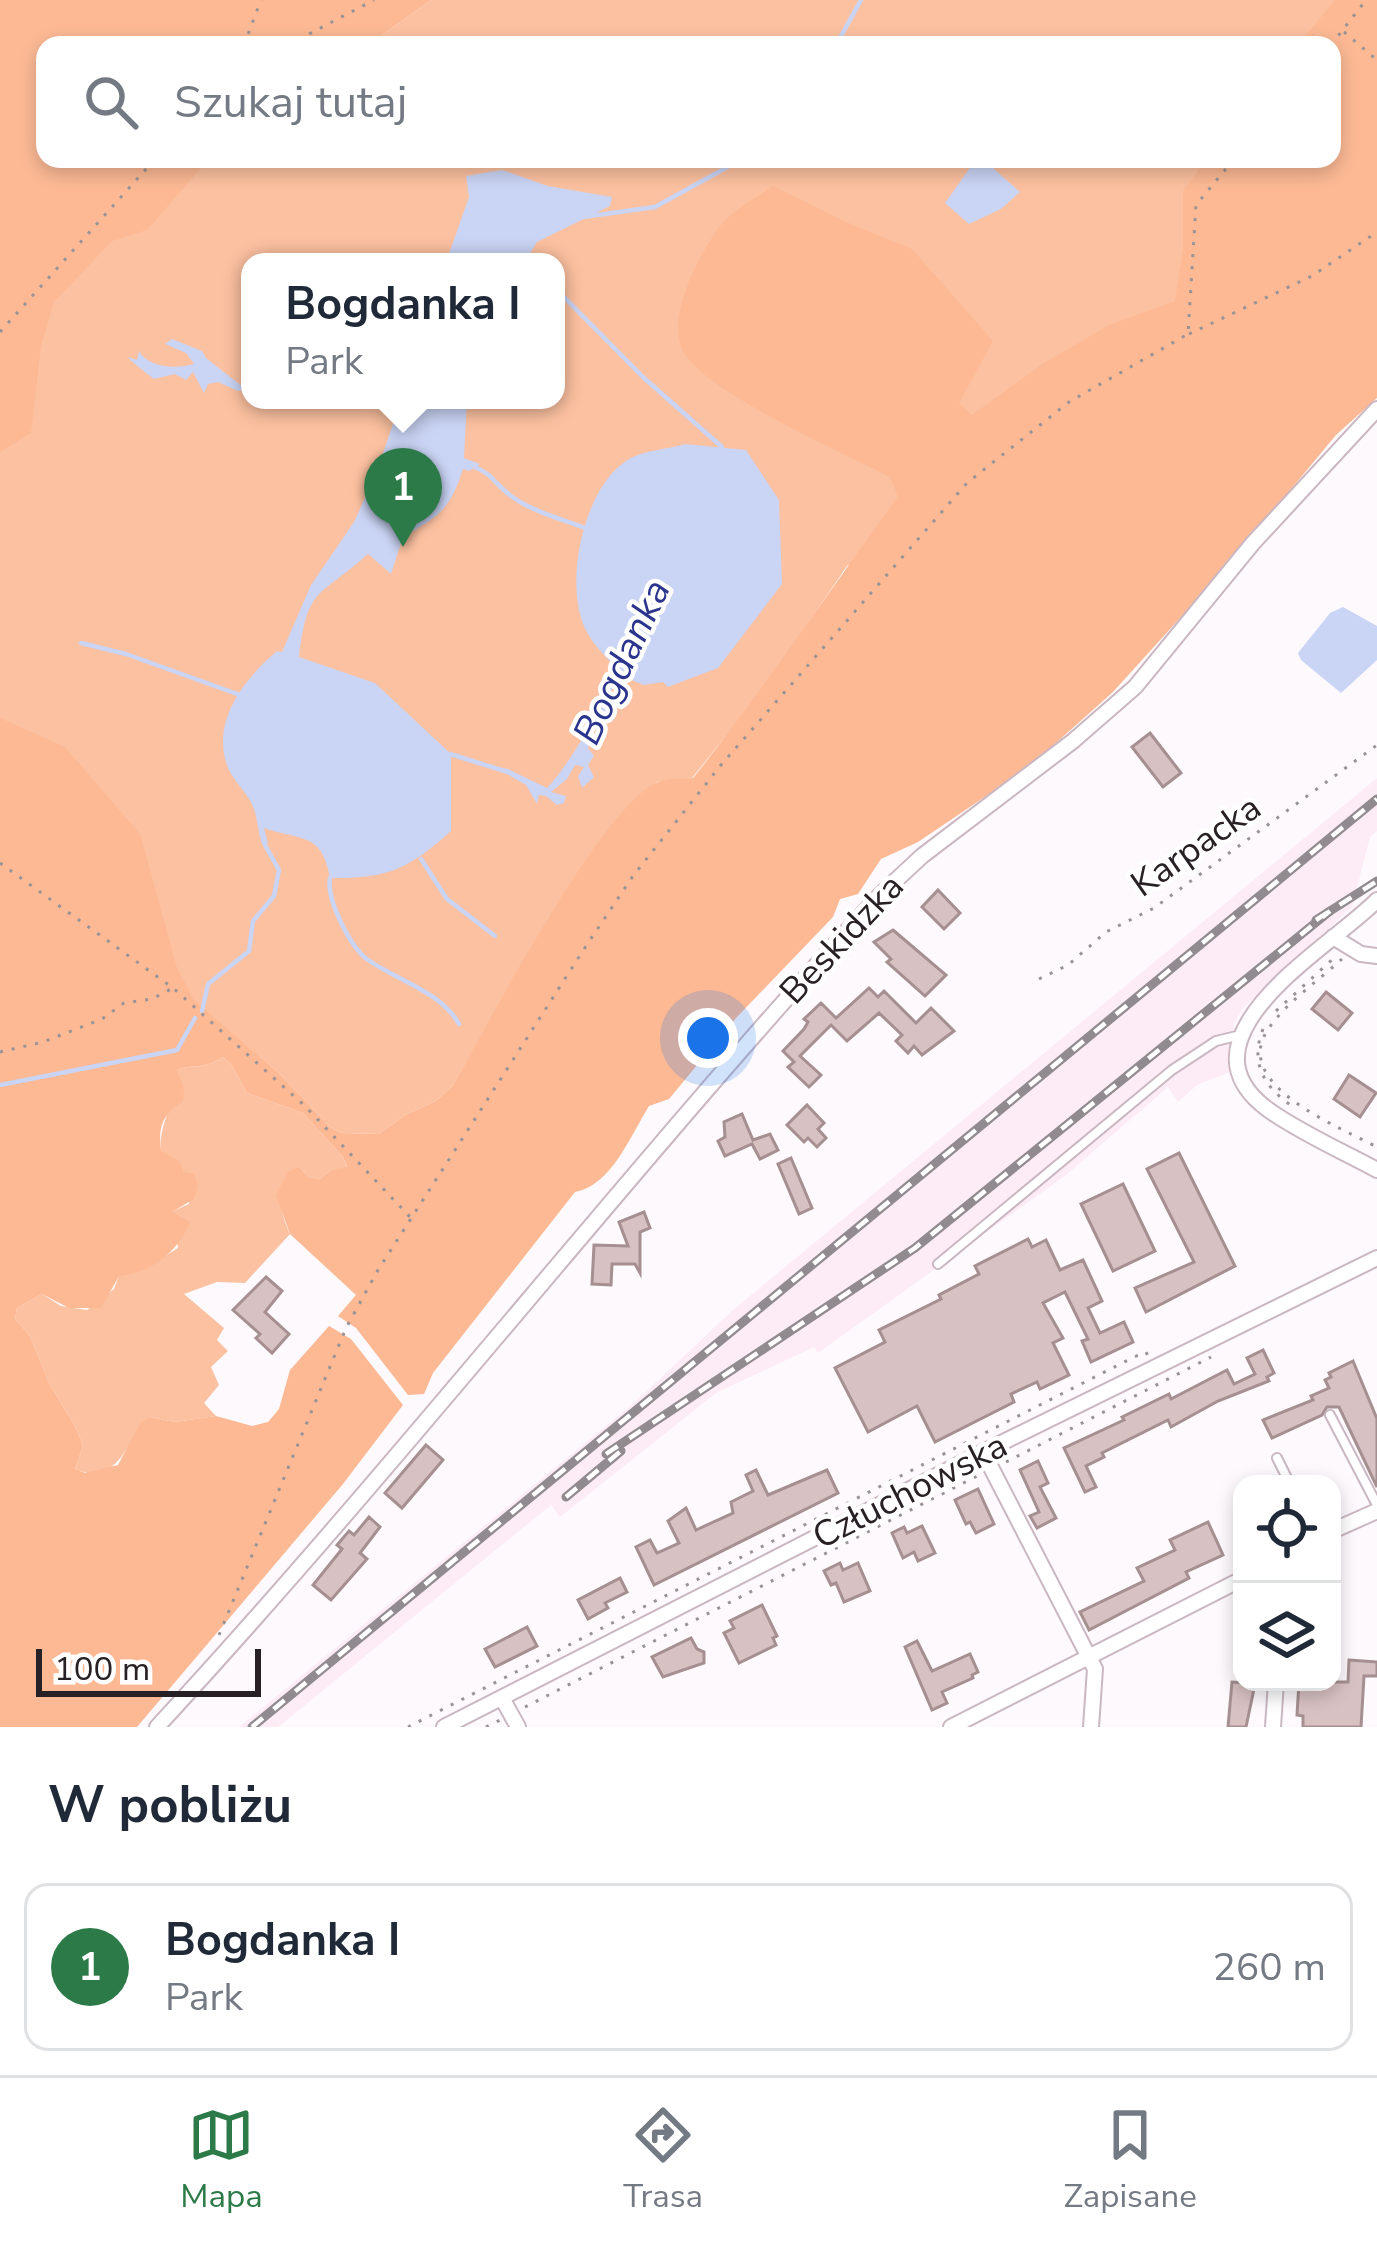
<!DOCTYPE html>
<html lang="pl">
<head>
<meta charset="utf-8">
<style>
	:root { --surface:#fff; --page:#f6f6f7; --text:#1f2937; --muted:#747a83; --line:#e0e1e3; --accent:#2d7a49 }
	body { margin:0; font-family:"Nunito Sans",sans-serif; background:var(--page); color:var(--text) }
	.controls { position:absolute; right:36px; bottom:36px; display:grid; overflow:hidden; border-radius:24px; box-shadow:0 6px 18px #0003 }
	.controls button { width:108px; height:108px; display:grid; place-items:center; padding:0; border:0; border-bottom:3px solid var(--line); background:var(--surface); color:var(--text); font:60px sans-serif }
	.scale { position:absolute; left:36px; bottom:30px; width:225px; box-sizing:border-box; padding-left:12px; border:6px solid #272024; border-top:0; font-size:33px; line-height:42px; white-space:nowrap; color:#272024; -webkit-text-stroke:9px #fff; paint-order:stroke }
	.you { position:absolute; left:708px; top:1038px; width:42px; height:42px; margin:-30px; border:9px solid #fff; border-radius:50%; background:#1a73e8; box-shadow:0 0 0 18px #1a73e833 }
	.badge { display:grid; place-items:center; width:78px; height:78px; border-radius:50%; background:var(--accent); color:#fff; font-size:39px; font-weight:700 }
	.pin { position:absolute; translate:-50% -99px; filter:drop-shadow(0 3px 6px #0008) }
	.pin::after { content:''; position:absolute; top:63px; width:42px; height:36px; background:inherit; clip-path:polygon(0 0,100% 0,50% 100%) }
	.popup { position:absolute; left:241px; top:253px; width:324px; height:156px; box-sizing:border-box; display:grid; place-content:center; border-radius:24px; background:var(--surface); filter:drop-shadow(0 3px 9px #0005); font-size:39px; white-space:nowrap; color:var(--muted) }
	.popup b { font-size:45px; color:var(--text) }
	.popup::after { content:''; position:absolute; left:50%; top:100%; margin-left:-24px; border:24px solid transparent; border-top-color:var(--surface) }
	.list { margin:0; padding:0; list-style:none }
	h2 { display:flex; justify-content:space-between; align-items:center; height:156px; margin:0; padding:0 48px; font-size:51px }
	h2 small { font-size:39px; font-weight:400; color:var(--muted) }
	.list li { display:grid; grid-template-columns:78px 1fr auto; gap:36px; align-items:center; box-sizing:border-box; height:168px; margin:0 24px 24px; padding:0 24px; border:3px solid var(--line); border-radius:24px }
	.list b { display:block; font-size:45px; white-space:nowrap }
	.list p { margin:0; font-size:39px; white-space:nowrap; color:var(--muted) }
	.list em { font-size:39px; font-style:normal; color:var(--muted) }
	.icon { flex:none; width:66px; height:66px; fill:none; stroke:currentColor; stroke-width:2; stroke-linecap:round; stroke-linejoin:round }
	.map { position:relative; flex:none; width:1377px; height:1727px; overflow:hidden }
	.search { position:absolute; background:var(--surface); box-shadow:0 6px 18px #0003; left:36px; right:36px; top:36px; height:132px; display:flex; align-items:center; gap:30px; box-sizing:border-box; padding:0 42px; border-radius:24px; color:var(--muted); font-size:45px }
	.sheet { height:348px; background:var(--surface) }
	nav { display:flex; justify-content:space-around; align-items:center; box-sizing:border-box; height:168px; border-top:3px solid var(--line); background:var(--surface); font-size:33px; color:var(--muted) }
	nav a { display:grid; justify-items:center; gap:6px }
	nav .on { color:var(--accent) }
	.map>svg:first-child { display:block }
	.built { fill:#fdecf6 }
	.green { fill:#fcc1a0; fill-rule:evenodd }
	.forest { fill:#fcb994 }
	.water { fill:#cad4f4 }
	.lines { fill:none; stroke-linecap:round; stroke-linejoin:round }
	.stream { stroke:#cad4f4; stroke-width:4.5 }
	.building { fill:#d8c1c2; stroke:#a58f90; stroke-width:3 }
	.lane-casing { stroke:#cab7c2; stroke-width:12 }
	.street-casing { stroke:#cab7c2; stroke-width:18 }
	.path { stroke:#999397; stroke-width:3; stroke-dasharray:3 9; stroke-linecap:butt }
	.lane { stroke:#fff; stroke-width:8 }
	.street { stroke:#fff; stroke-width:14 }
	.rail-casing { stroke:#918b8f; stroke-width:9 }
	.rail { stroke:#fff; stroke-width:4.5; stroke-dasharray:14; stroke-linecap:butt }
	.labels { text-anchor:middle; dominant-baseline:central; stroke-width:9; stroke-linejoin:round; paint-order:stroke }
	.street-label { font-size:36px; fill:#272024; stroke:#fff }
	.water-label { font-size:39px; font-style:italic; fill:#2b358d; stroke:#fff }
</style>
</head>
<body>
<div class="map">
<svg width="1377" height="1727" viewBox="0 0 1377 1727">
	<rect width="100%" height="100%" fill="#fdf9fc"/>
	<polygon class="built" points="1377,778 1377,831 1370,837 1352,907 1243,1008 1234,1024 1230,1072 1197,1085 1178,1102 1168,1087 1066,1175 818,1353 814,1347 716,1393 560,1517 551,1505 278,1727 239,1727 634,1403 733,1310"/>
	<g class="green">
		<path d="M0 0 45 45V159H1241L1332 319 847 566 759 695 692 778 657 782 549 917 453 1085 436 1101 405 1115 379 1134 341 1133 330 1127 279 1073 212 1016 0 1090ZM250 262H556V400H250Z"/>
		<polygon points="431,0 1377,0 1332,45 368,45"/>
		<path d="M223 1057 231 1064 247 1093 303 1113 343 1157 347 1168 331 1170 320 1179 308 1177 299 1166C272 1181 279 1209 290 1234L245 1283 217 1282 184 1294 224 1328 217 1340 228 1351 211 1367 219 1385 204 1403 216 1416 175 1422 150 1417C127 1439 118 1488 75 1469L83 1446 76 1428 49 1383 30 1336 15 1319 17 1308 42 1294 61 1306 87 1310 114 1289 119 1275C144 1273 156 1261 178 1248L171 1212 189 1204 184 1172 161 1150C158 1121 180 1097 177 1070 194 1063 201 1071 223 1057Z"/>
	</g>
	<g class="forest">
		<polygon points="0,0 431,0 368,45 45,45 45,159 209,159 147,230 112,241 54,302 41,346 31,433 0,452"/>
		<path d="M1335 0H1377V398L1336 435 1230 563 1113 692 1029 767 918 842 881 859 858 894 840 899 833 917 736 1018 669 1099 649 1106C631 1135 611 1186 575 1192L433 1373 424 1394 408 1395 356 1328 338 1316 356 1295 290 1234 276 1195 288 1172 299 1166 308 1177 320 1179 331 1170 347 1167 343 1157 303 1113 247 1093 231 1064 223 1057C201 1071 194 1063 177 1070L184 1089 183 1101C163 1115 158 1125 161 1150L179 1161 184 1172 194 1174 198 1186 194 1199 172 1212 190 1222C178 1252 151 1273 119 1276L101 1308H69L42 1294 17 1308 15 1319 30 1336 49 1383 76 1428 83 1446 75 1469 85 1473 118 1465 141 1422 150 1417 175 1422 216 1416 252 1426 268 1422 279 1409 290 1370 329 1326 351 1339 403 1405 343 1484 137 1727H0V718L65 747 140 834 177 968 194 1000 279 1073 330 1127 341 1133 379 1134 405 1115 436 1101 453 1085C489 1023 600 809 656 783 665 778 682 779 693 778 766 687 829 590 898 497L890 477C844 453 709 394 684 353 664 319 700 252 721 225 734 209 757 197 773 186L846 222 912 249 993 341 959 403 972 415 1044 363 1109 325 1175 301 1183 249V191L1207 159H1332V45H1298Z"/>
	</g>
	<g class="water">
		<polygon points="984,160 1020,192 1001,209 969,224 945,203 974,162"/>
		<polygon points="502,170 548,186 612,197 610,206 537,242 525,262 446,262 469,197 466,176"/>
		<path d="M172 339 202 351 206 358 247 390 238 391 218 382 208 384 204 393 193 372 186 380 175 374 154 379C149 375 130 361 128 357L137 360 139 351C149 368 175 369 194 364L186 353 165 344Z"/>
		<path d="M401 400H467L464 458 480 464 469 471 463 469C450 510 439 516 403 537L391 574 368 554C318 599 308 585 299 657L375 683 451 754V831C409 869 387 879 330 878 322 832 302 841 264 828L268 843 263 846C258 834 258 821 254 809 249 794 234 782 228 768 210 722 244 679 277 651L282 652 311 585 354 522 377 471Z"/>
		<path d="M685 444 746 450 779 500 782 584 718 668 668 687 663 682 644 685 616 674 601 727H596L588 748 594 756 588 765 594 777 582 788 578 776 584 767 575 765 567 779 551 792 566 796 564 803 557 805 546 796 539 795 537 804 526 785 505 773 506 768 547 788C568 766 609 701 608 674L617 670C608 658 595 647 588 634 561 589 583 483 631 458 646 450 669 449 685 444Z"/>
		<polygon points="1343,607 1377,626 1377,660 1341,693 1301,660 1298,653 1330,613"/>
	</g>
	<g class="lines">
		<g class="stream">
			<polyline points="836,45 861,0"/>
			<polyline points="583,217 655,207 742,159"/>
			<polyline points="556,289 644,378 722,447 720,452"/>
			<path d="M475 467C491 474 493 481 505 491 526 510 559 518 585 528"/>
			<polyline points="81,643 126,654 240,695"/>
			<polyline points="450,754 508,772"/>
			<polyline points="421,859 447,899 495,936"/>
			<path d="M330 878C326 899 350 947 368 960 397 980 441 992 459 1024"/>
			<polyline points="202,1011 208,984 249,951 253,921 274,896 279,870 265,845"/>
			<polyline points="0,1085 177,1050 195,1018"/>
		</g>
	</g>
	<g class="building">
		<polygon points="1150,733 1181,773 1163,787 1132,747"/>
		<polygon points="938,890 960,913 944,929 922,907"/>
		<polygon points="893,930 946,975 925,996 887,962 891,959 874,942"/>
		<polygon points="869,988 878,997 884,991 916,1023 931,1008 954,1031 922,1055 914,1046 908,1053 896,1041 902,1035 879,1013 847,1041 831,1025 800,1056 821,1075 809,1087 788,1067 794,1062 783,1051 804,1029 808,1022 804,1019 821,1003 836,1018"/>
		<polygon points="1326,992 1352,1013 1338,1030 1312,1009"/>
		<polygon points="1349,1075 1376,1093 1360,1117 1334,1099"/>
		<polygon points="807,1105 824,1123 818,1129 826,1138 817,1147 808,1138 804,1142 787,1125"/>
		<polygon points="742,1114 753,1140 770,1134 778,1150 760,1159 752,1144 725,1156 718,1141 725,1137 724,1122"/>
		<polygon points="1179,1153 1235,1266 1146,1312 1135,1288 1194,1262 1147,1169"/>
		<polygon points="791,1158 812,1208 799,1214 778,1164"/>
		<polygon points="1123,1184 1155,1251 1113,1271 1081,1204"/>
		<polygon points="644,1212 650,1228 640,1232 640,1273 635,1264 612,1264 611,1285 592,1284 594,1245 628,1246 619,1222"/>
		<polygon points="1028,1239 1032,1247 1046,1240 1060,1270 1083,1260 1102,1301 1088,1308 1100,1333 1124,1322 1133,1342 1091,1362 1082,1341 1088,1339 1065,1292 1043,1303 1063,1338 1053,1343 1069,1375 1040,1389 1037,1382 1011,1394 1014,1402 935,1442 917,1406 868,1432 835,1368 885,1342 879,1330 941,1299 939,1295 979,1274 975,1266"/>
		<polygon points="266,1277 282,1291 265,1312 289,1334 272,1353 256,1338 260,1334 233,1310"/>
		<polygon points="1263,1350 1274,1373 1267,1377 1269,1381 1218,1401 1171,1427 1168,1420 1102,1453 1104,1457 1086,1466 1096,1487 1085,1492 1064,1448 1124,1420 1122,1417 1169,1394 1171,1399 1227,1370 1234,1384 1255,1374 1247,1358"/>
		<polygon points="1353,1361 1377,1419 1377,1487 1339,1407 1327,1407 1322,1415 1272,1438 1263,1420 1313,1400 1311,1396 1329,1388 1325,1380 1331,1377 1329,1373"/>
		<polygon points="426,1445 443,1460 402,1508 385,1493"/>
		<polygon points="1038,1461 1048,1483 1040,1487 1056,1518 1037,1528 1030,1516 1039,1512 1020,1470"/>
		<polygon points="756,1470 768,1495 827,1470 838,1493 654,1585 636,1547 650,1540 657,1553 679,1543 668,1521 686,1508 696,1530 733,1513 731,1502 753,1491 746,1475"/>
		<polygon points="978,1489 994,1524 976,1533 970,1522 966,1524 955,1500"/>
		<polygon points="369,1517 380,1527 360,1553 367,1559 331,1600 313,1585 342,1549 337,1545 349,1531 354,1535"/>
		<polygon points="1208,1522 1223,1555 1186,1572 1189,1578 1089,1630 1080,1612 1144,1581 1137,1568 1175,1550 1170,1540"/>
		<polygon points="922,1526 935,1553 918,1561 914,1552 903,1558 892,1533 904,1527 907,1533"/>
		<polygon points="840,1563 843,1570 858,1563 870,1591 844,1602 836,1583 831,1585 824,1571"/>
		<polygon points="620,1578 627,1592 605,1603 608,1608 588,1619 578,1600"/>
		<polygon points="762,1605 777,1636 773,1638 776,1645 739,1663 724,1633 734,1628 730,1621"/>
		<polygon points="527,1627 537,1646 495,1667 485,1649"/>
		<polygon points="691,1638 697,1649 704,1652 704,1663 663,1677 652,1657"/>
		<polygon points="917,1641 932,1671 970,1654 978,1672 972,1675 973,1678 942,1692 947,1703 932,1710 905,1647"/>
		<polygon points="1349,1660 1377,1662 1377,1676 1364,1676 1361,1727 1303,1727 1303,1716 1297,1715 1299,1682 1348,1682"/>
		<polygon points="1232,1682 1255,1684 1246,1727 1228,1727"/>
	</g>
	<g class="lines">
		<g class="lane-casing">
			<g id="lane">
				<polyline points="938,1264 1172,1070 1216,1041 1241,1035"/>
				<polyline points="1330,1415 1377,1505"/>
				<polyline points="1277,1458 1290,1484"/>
			</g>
		</g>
		<g class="street-casing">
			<g id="street">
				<path d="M1377 900C1333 946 1167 1038 1270 1111 1303 1134 1342 1151 1377 1170"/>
				<polyline points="1333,937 1361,954 1377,956"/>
				<polyline points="983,1452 1095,1669 1091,1727"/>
				<polyline points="1332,1531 1377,1511"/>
				<polyline points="502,1698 518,1727"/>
				<path d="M157 1727C406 1457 631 1166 879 896L922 856 1073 741 1135 687 1253 543 1377 409"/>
				<polyline points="444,1727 983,1452 1377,1258"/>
				<polyline points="951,1727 1242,1579"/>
				<polyline points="1273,1727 1276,1682"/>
			</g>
		</g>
		<g class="path">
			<polyline points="1344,32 1377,60"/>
			<polyline points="244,45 261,0"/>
			<polyline points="288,45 374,0"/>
			<polyline points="1331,45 1366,0"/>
			<polyline points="0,332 155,159"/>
			<polyline points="1189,334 1312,276 1377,232"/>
			<polyline points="0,863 173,988 305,1106 410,1217"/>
			<path d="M1342 959C1318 981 1284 1004 1267 1031 1232 1086 1342 1128 1377 1147"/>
			<polyline points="1039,979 1068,965 1106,932 1154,908 1377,745"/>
			<polyline points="1276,1011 1335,957"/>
			<path d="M1263 1029C1250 1062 1263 1086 1292 1106"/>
			<polyline points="0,1052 43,1042 102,1019 124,1003 152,999 171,989"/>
			<polyline points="1006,1462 1211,1357"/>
			<polyline points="219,1635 346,1328 378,1270 586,946 633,876 721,765 967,483 1069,402 1188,334 1196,205 1234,159"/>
			<polyline points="525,1707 981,1474"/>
			<polyline points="408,1727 1134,1357 1146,1352 1148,1356"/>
			<polyline points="486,1727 500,1720"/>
		</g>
		<use href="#lane" class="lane"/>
		<use href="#street" class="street"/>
		<g class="rail-casing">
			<g id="rail">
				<polyline points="1316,920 1377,881"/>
				<polyline points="606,1454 915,1248 1330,911"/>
				<polyline points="566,1497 621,1451"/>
				<polyline points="252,1727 1377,799"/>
			</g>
		</g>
		<use href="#rail" class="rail"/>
	</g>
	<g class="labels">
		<g class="street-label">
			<text transform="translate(1196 846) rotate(-35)">Karpacka</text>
			<text transform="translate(842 939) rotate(-47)">Beskidzka</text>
			<text transform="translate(910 1491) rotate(-27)">Człuchowska</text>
		</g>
		<g class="water-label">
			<text transform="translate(622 662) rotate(-65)">Bogdanka</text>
		</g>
	</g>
</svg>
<div class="controls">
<button><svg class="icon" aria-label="locate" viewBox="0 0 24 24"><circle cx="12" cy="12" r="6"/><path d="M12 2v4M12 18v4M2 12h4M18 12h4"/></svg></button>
<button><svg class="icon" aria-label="layers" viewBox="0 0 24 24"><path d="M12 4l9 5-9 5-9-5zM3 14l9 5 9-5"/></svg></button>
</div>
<div class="scale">100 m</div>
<div class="you"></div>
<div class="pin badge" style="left:403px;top:547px">1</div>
<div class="popup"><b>Bogdanka I</b>Park</div>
<div class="search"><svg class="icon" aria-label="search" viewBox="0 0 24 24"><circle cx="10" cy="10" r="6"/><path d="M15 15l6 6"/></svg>Szukaj tutaj</div>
</div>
<section class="sheet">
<h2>W pobliżu<small></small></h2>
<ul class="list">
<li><span class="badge">1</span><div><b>Bogdanka I</b><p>Park</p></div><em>260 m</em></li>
</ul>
</section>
<nav>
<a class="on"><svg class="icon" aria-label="map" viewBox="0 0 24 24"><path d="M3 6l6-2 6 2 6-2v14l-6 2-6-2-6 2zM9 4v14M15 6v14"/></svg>Mapa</a>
<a><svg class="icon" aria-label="directions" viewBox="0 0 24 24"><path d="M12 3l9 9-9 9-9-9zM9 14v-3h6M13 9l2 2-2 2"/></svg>Trasa</a>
<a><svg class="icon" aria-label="saved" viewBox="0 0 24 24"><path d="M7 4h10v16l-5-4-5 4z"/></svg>Zapisane</a>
</nav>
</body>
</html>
